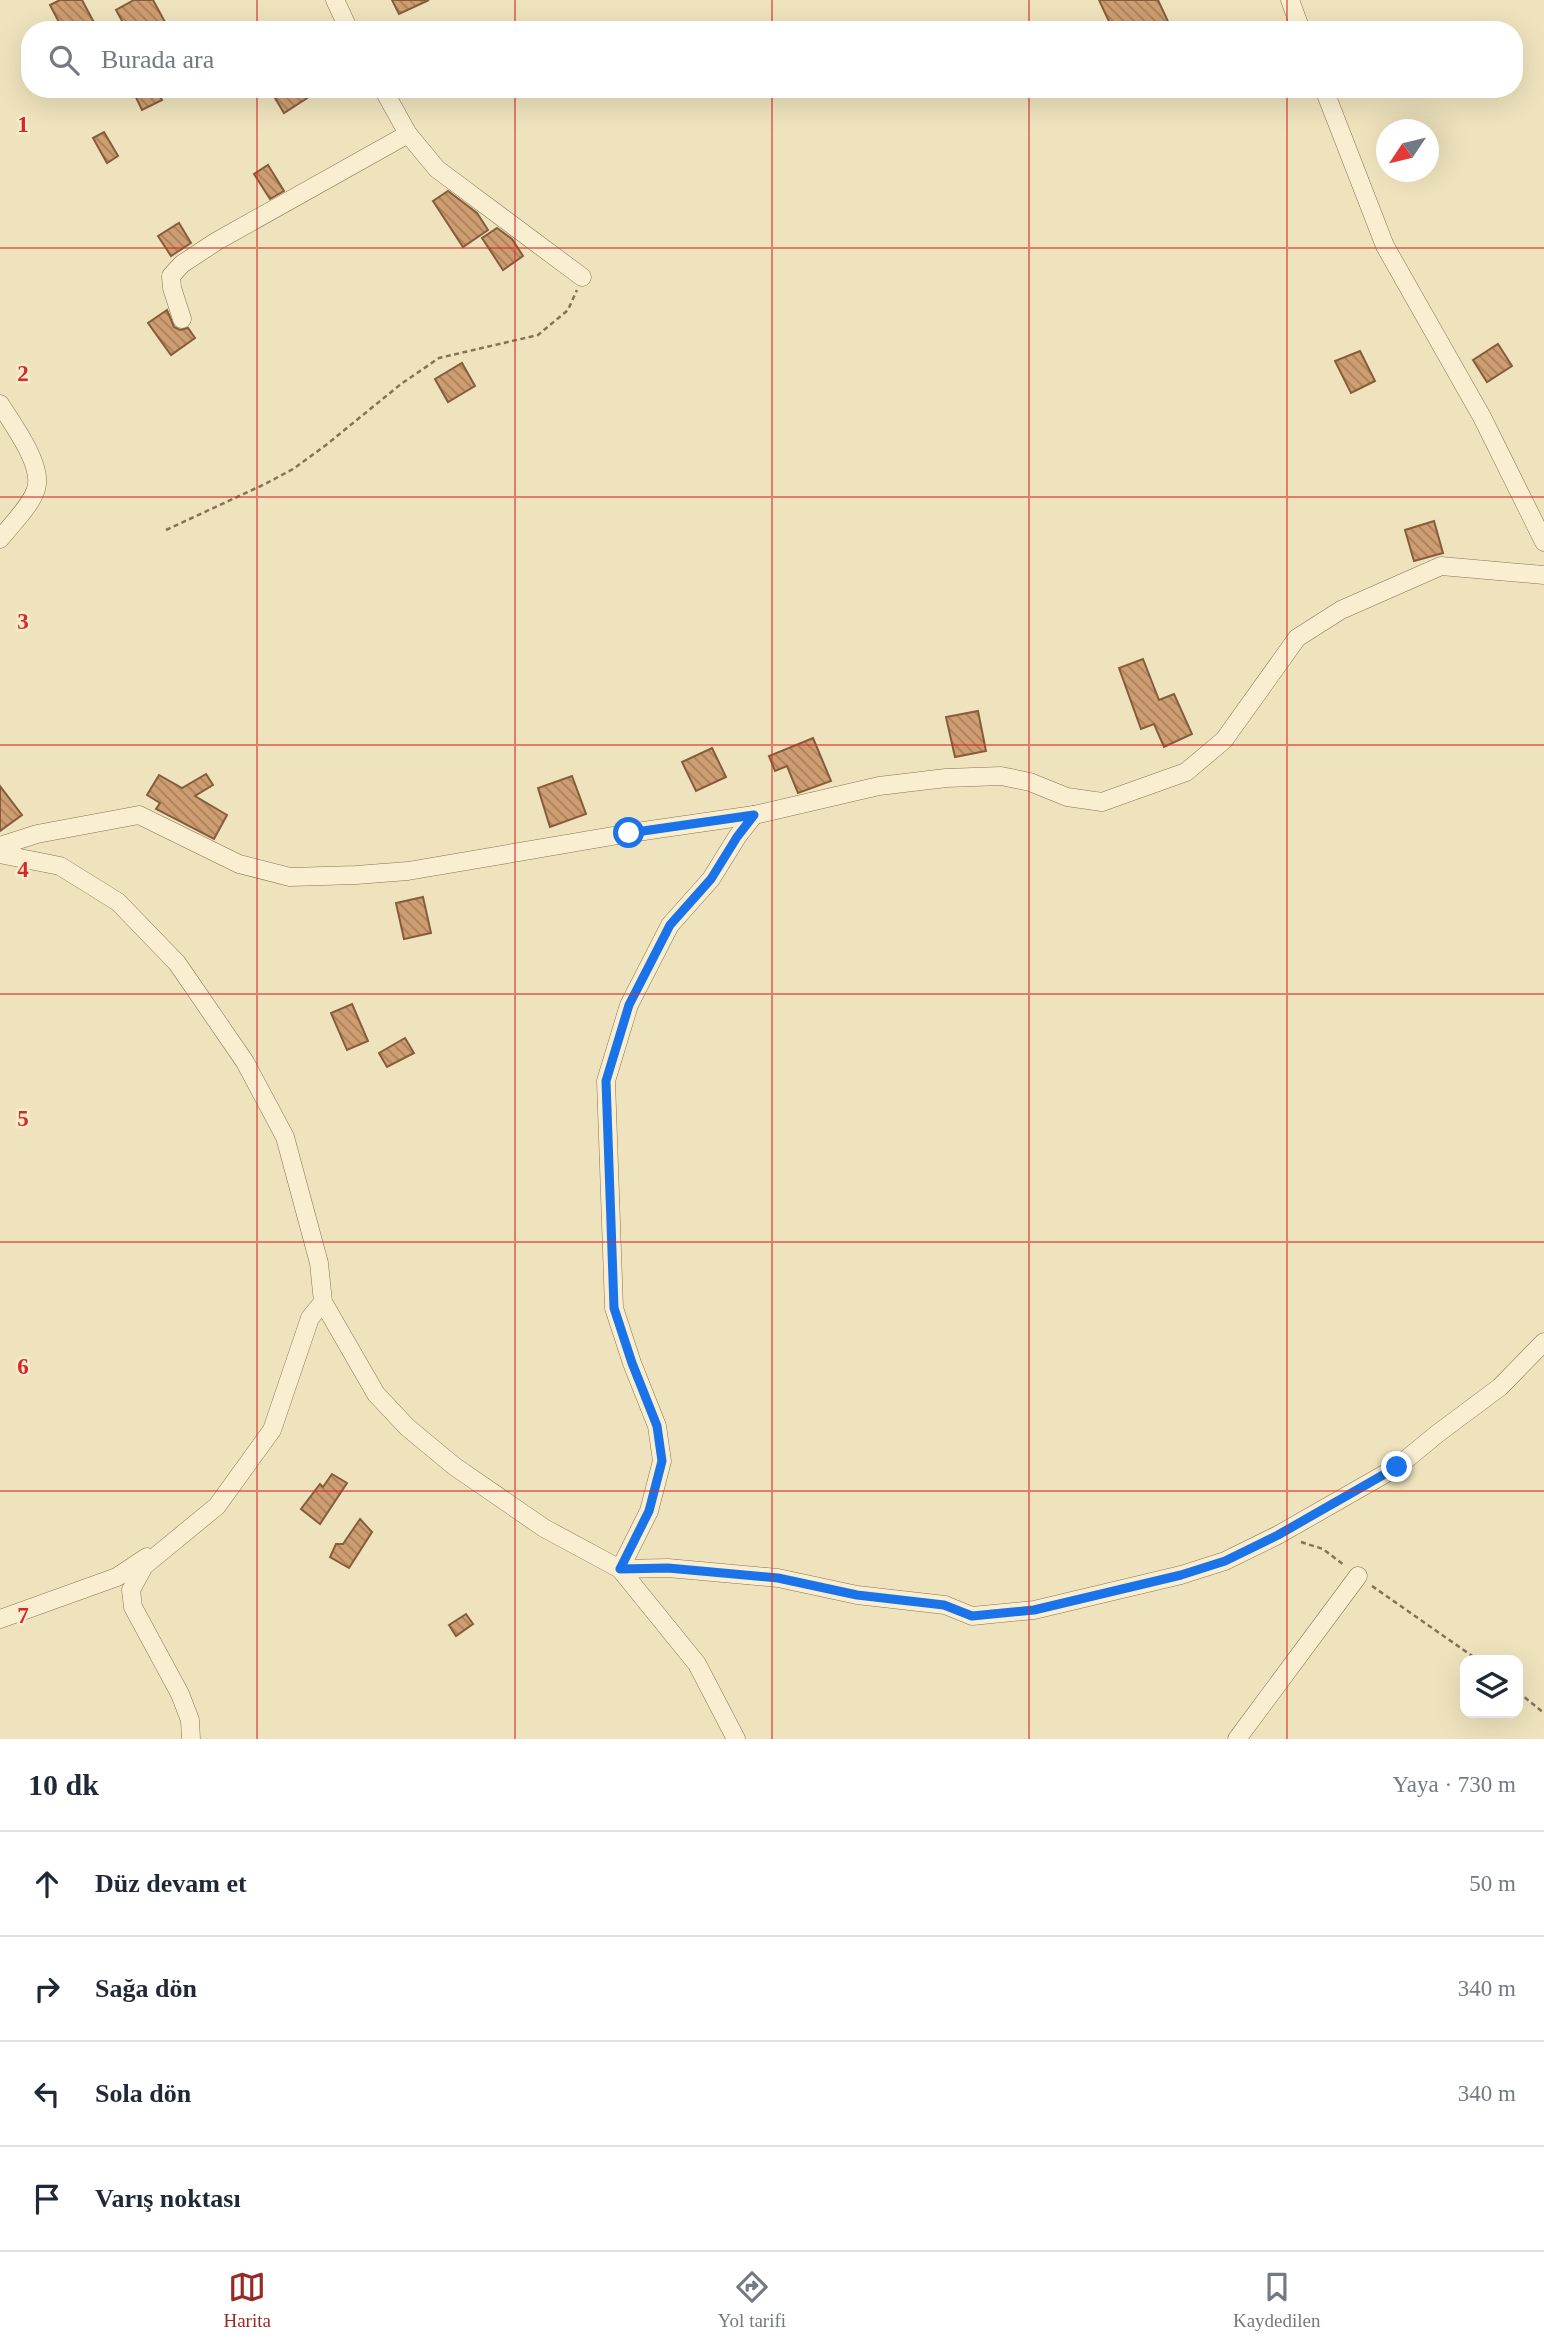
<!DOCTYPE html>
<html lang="tr">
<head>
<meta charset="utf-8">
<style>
	:root { --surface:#fff; --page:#f2f2f3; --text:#1f2937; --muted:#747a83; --line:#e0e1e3; --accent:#972a24 }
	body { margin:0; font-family:Georgia,serif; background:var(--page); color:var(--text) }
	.controls { position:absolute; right:21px; bottom:21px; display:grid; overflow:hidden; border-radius:14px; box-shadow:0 7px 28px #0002 }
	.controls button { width:63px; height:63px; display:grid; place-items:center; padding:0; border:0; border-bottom:2px solid var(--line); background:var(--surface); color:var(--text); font:35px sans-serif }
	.compass { position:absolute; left:1376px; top:119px; width:63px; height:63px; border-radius:50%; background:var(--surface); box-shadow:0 7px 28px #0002; rotate:235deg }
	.stop { position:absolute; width:21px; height:21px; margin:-16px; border:5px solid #1a73e8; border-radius:50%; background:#fff }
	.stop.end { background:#1a73e8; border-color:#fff; box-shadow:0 2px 7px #0008 }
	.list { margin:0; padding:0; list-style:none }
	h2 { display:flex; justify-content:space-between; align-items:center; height:91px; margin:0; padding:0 28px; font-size:30px }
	h2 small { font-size:23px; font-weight:400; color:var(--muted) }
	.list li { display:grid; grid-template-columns:46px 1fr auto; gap:21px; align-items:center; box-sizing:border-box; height:105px; padding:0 28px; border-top:2px solid var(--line) }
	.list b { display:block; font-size:26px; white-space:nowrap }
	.list em { font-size:23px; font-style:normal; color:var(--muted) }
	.icon { flex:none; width:38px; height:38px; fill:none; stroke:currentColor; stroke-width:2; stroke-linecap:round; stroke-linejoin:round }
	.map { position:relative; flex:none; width:1544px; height:1739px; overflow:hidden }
	.search { position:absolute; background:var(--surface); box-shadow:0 7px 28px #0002; left:21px; right:21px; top:21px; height:77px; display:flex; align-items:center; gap:18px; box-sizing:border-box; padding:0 24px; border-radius:28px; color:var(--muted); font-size:26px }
	.sheet { height:511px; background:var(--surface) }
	nav { display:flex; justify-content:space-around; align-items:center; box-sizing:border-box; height:98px; border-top:2px solid var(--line); background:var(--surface); font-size:19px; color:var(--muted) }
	nav a { display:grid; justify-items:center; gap:4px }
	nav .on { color:var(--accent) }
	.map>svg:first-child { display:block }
	.building { fill:url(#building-back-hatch); stroke:#865d3b; stroke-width:2 }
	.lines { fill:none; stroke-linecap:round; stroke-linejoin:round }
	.street-casing { stroke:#867356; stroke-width:19 }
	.path { stroke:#867356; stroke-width:2.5; stroke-dasharray:5 3.5; stroke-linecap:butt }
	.street { stroke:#f9efd0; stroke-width:18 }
	.route { stroke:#1a73e8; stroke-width:9 }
	.grid { fill:none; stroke:#d62828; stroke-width:2; stroke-opacity:0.55 }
	.grid-label { font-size:23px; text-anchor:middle; font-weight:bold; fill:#d62828; stroke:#f6eccc; stroke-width:5; stroke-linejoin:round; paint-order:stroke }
</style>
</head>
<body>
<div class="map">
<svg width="1544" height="1739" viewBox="0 0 1544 1739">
	<defs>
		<pattern id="building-back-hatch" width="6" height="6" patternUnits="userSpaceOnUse" patternTransform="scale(1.75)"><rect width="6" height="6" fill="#ce9d71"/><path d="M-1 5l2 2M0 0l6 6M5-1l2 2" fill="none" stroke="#a8805c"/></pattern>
	</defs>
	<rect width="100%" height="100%" fill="#efe3bd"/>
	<g class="building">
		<polygon points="60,0 82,0 98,30 63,30 50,5"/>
		<polygon points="134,0 153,0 165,22 151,30 127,30 116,10"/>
		<polygon points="392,0 429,0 399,14"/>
		<polygon points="1099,0 1158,0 1172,30 1113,30"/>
		<polygon points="132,89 157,89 162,100 142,110"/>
		<polygon points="289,89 321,89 284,113 275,98"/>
		<polygon points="104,132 118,156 107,163 93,138"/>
		<polygon points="268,165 284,191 270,199 254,174"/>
		<polygon points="448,191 477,213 488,230 463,247 433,201"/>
		<polygon points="179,223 191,243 171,256 158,236"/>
		<polygon points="497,228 512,239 523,256 503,270 482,238"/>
		<polygon points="167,310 174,327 180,330 188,328 195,338 171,355 148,323"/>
		<polygon points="1498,344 1512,366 1487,382 1473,360"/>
		<polygon points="1360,351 1375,381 1351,393 1335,361"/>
		<polygon points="462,363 475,386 448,402 435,379"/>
		<polygon points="1434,521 1443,553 1414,561 1405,530"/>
		<polygon points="1143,659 1159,700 1174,694 1192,734 1164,747 1154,724 1141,729 1119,668"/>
		<polygon points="978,711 986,751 955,757 946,717"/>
		<polygon points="813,738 831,781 798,793 787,766 775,771 769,756"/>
		<polygon points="712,748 726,777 696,791 682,762"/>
		<polygon points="206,774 213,785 195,796 227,815 214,839 156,809 160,803 147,795 159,775 182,788"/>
		<polygon points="572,776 586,814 550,827 538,788"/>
		<polygon points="0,786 22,815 0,831"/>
		<polygon points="423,897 431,933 404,939 396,903"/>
		<polygon points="352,1004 368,1041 347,1050 331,1013"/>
		<polygon points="405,1038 414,1053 387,1067 379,1053"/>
		<polygon points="332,1474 347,1483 320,1524 301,1509 320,1484 323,1487"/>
		<polygon points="360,1519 372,1532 349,1568 330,1557 336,1544 343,1544"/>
		<polygon points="466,1614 473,1624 456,1636 449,1625"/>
	</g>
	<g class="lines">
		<g class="street-casing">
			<g id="street">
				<polyline points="335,0 349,30"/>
				<polyline points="1290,0 1301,30"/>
				<polyline points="383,89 408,134 437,169 582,277"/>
				<polyline points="1324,89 1385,246 1482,417 1544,542"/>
				<polyline points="182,319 172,288 171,276 182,264 217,241 408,134"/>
				<path d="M0 404C12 423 40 461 37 484 36 501 10 526 0 539"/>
				<polyline points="0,846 37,834 139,815 239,864 290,877 356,875 408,871 630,833 754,815 879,786 946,778 1001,776 1030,782 1067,797 1102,802 1186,772 1224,740 1297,638 1341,610 1441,566 1544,575"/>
				<polyline points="0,854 60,866 118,902 177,963 245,1062 285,1137 319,1263 323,1302 376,1394 407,1427 454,1466 544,1528 620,1569 697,1664 736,1739"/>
				<polyline points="620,1569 668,1568 778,1578 857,1595 945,1605 972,1616 1034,1610 1181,1575 1225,1561 1278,1535 1397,1467 1437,1434 1500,1387 1544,1342"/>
				<polyline points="620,1569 649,1511 662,1461 657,1426 632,1363 614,1308 606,1081 629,1005 670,925 711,879 737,837 754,815"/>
				<polyline points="0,1619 117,1577 147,1557"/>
				<polyline points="191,1739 190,1720 180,1694 133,1607 131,1590 144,1566 217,1506 272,1430 310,1318 323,1302"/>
				<polyline points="1237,1739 1358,1576"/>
			</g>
		</g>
		<g class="path">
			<polyline points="166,530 265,484 293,469 326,445 401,384 439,358 538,335 568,310 577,290"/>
			<polyline points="1301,1542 1323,1549 1344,1565"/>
			<polyline points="1372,1586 1478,1660"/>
			<polyline points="1518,1692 1544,1713"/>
		</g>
		<use href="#street" class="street"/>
	</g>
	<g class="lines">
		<polyline class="route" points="629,833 754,815 737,837 711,879 670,925 629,1005 606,1081 614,1308 632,1363 657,1426 662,1461 649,1511 620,1569 668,1568 778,1578 857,1595 944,1605 972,1616 1034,1610 1181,1575 1225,1561 1278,1535 1397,1467"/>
	</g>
	<path class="grid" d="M257 0V30M515 0V30M772 0V30M1029 0V30M1287 0V30M257 89V1739M515 89V1739M772 89V1739M1029 89V1739M1287 89V1739M0 248H1544M0 497H1544M0 745H1544M0 994H1544M0 1242H1544M0 1491H1544"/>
	<g class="grid-label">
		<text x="23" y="132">1</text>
		<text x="23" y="381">2</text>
		<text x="23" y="629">3</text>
		<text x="23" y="877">4</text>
		<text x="23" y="1126">5</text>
		<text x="23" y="1374">6</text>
		<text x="23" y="1623">7</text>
	</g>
</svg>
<div class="controls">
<button><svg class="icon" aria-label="layers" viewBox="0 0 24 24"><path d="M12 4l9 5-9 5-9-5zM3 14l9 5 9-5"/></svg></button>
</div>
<svg class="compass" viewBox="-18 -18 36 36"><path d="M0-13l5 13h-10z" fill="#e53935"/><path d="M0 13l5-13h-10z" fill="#747a83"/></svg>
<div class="stop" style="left:629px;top:833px"></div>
<div class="stop end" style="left:1397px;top:1467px"></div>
<div class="search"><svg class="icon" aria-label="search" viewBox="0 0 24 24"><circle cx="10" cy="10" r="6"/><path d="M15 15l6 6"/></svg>Burada ara</div>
</div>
<section class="sheet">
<h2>10 dk<small>Yaya · 730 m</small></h2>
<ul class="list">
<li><svg class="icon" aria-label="ahead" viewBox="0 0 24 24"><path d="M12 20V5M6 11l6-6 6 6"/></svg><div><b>Düz devam et</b></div><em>50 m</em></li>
<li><svg class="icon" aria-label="right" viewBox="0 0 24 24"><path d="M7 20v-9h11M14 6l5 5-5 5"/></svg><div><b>Sağa dön</b></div><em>340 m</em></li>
<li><svg class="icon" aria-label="left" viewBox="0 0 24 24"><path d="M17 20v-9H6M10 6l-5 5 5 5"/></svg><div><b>Sola dön</b></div><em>340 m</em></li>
<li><svg class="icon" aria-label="arrive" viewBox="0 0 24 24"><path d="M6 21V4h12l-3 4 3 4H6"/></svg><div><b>Varış noktası</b></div></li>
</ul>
</section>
<nav>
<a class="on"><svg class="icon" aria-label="map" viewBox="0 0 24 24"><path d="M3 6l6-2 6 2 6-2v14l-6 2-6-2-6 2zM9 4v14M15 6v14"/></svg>Harita</a>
<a><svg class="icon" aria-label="directions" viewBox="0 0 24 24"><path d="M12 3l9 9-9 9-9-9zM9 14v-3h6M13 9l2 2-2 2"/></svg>Yol tarifi</a>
<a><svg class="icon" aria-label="saved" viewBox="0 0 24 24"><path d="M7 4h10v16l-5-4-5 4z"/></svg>Kaydedilen</a>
</nav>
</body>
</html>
